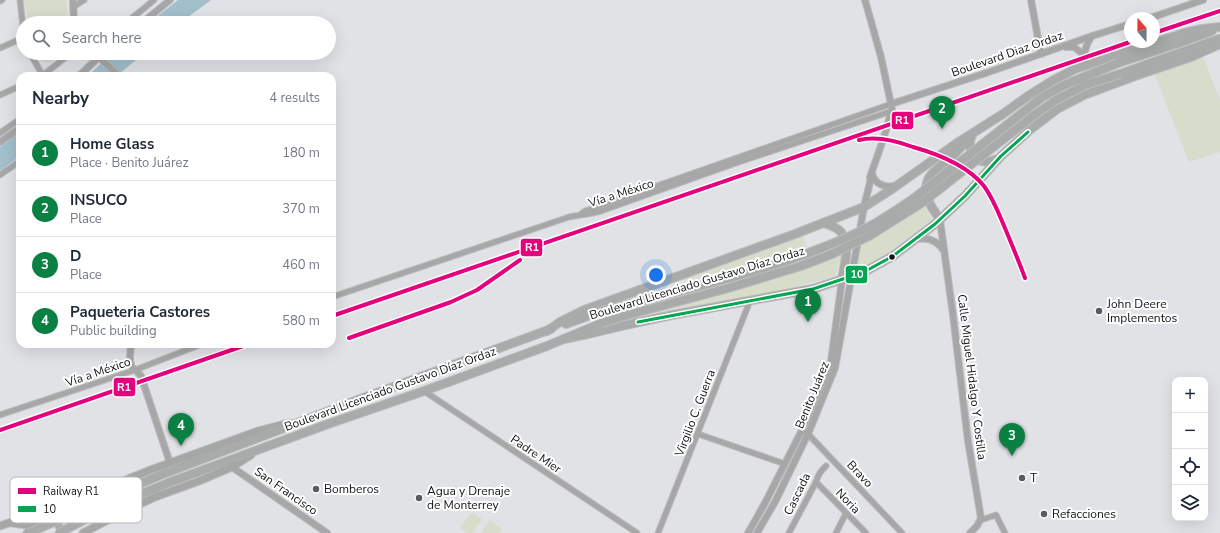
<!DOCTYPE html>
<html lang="en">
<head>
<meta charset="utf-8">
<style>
	:root { --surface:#fff; --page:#f6f6f7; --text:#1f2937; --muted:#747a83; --line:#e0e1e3; --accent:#0b8043 }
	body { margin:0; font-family:"Nunito Sans",sans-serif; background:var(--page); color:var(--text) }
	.controls { position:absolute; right:12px; bottom:12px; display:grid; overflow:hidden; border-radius:8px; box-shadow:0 4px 16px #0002 }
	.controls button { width:36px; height:36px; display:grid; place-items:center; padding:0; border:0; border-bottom:1px solid var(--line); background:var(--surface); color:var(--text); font:20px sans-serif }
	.compass { position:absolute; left:1124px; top:12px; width:36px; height:36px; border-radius:50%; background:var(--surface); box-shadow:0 4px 16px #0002; rotate:340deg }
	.you { position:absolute; left:656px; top:275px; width:14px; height:14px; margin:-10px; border:3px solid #fff; border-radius:50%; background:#1a73e8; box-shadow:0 0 0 6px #1a73e833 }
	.badge { display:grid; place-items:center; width:26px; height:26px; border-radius:50%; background:var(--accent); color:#fff; font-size:13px; font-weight:700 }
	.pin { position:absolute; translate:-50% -33px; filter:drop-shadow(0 1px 2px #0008) }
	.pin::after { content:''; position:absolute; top:21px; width:14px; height:12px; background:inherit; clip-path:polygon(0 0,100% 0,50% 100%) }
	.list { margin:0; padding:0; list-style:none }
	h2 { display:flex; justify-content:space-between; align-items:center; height:52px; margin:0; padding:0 16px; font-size:17px }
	h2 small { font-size:13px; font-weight:400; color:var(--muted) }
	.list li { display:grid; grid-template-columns:26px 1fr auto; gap:12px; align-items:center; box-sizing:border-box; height:56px; padding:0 16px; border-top:1px solid var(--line) }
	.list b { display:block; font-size:15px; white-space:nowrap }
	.list p { margin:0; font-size:13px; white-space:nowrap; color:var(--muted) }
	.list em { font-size:13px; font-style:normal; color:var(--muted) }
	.icon { flex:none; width:22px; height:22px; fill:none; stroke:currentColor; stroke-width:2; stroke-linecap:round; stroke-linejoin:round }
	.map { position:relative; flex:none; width:1220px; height:533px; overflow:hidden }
	.search { position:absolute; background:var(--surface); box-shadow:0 4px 16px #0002; left:16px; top:16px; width:320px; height:44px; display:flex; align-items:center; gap:10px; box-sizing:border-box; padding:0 14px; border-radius:22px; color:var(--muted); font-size:15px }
	.panel { position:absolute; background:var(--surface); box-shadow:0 4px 16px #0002; left:16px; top:72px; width:320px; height:276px; border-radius:12px }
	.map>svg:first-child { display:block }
	.green { fill:#d7dccb }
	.water { fill:#a2bfcc }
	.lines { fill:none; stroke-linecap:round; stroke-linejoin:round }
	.minor-casing { stroke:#bcbdbf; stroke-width:7 }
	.tertiary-casing { stroke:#bcbdbf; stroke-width:8 }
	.secondary-casing { stroke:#bcbdbf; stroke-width:9 }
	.primary-casing { stroke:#bcbdbf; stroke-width:10 }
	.minor { stroke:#a8a7a7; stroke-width:5 }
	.tertiary { stroke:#a8a7a7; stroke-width:6 }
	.secondary { stroke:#a6a6a7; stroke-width:7 }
	.primary { stroke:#a9aaaa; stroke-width:8 }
	.primary-bridge-casing { stroke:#bcbdbf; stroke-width:10; stroke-linecap:butt }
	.primary-bridge { stroke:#a9aaaa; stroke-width:8 }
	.bus-1-casing { stroke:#fff; stroke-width:6 }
	.bus-1 { stroke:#00a651; stroke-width:3 }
	.rail-1-casing { stroke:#fff; stroke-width:7 }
	.rail-1 { stroke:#e5007d; stroke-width:4 }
	.bus-dot { fill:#111314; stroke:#fff; stroke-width:1.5 }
	.poi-dot { fill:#595b5d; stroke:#fff; stroke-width:1.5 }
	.labels { text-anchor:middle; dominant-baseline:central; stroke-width:4; stroke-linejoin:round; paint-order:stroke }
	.street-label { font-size:12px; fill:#111314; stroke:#fff }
	.poi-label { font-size:12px; fill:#111314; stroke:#fff; text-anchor:start }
	.key { fill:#fff; stroke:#b8b8b8; stroke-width:1 }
	.key-label { font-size:11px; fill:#111314 }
	.line-badge { stroke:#fff; stroke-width:1.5 }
	.badge-label { font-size:11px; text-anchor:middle; font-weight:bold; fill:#fff }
</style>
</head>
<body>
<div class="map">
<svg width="1220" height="533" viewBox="0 0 1220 533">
	<rect width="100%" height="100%" fill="#e0e2e5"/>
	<g class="green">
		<polygon points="24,0 66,0 69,23 28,23"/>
		<polygon points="37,53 62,53 50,63 41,61"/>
		<polygon points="1202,56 1220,99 1220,152 1189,162 1155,75"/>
		<polygon points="924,206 933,218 888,253 856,270 860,246"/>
		<path d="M803 236 807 247C765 260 723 275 679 281Z"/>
		<polygon points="842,255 835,276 764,295 590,332 628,318 776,279"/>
		<polygon points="472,512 482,519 472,533 467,533 460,528"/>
		<polygon points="490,520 502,529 499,533 481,533"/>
	</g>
	<g class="water">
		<polygon points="178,0 211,0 180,23 149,23"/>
		<polygon points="112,53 144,53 117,76 88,76"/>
		<polygon points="20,132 20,156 0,171 0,147"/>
	</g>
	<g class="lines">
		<g class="minor-casing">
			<g id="minor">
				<polyline points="20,0 23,27"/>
				<polyline points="0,1 2,0"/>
				<polyline points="73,7 84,0"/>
				<polyline points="126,23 154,0"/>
				<polyline points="0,48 23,38"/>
				<polyline points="30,53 43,76"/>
				<polyline points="42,76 71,53"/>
				<polyline points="0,95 20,86"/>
				<polyline points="0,133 20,119"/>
				<polyline points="0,175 20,161"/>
				<polyline points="581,214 585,211 594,208 891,104"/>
				<path d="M332 297 569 217C580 215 590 214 601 211L736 163 892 111"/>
				<polyline points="424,391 637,533"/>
				<polyline points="0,415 135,370 202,344"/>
				<polyline points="802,430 808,434 902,533"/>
				<polyline points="698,434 785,464"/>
				<polyline points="816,482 866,533"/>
				<polyline points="981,520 996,515 1005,533"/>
				<polyline points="658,533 750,301"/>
				<path d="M789 533 816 482C818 475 820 471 826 466"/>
				<polyline points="836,533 846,513"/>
			</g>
		</g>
		<g class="tertiary-casing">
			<g id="tertiary">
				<polyline points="73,0 74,23"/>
				<polyline points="865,0 881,57 892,109 883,140 870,177"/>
				<polyline points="1031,0 1041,54"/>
				<polyline points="1150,18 1203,0"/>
				<polyline points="142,23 170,0"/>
				<polyline points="1066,47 1074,47 1084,55"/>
				<polyline points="93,53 101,59 119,76"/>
				<path d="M1079 67C1086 62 1083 58 1085 52 1086 46 1088 41 1092 36"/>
				<polyline points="79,76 103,53"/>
				<polyline points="891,104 989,72 1092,36 1130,24"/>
				<polyline points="0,142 20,128"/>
				<path d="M872 173C874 184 885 188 895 186"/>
				<polyline points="940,220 953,315 968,441 981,518 977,526 970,533"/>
				<path d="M917 239C928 237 938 241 944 251"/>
				<path d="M131 344C131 351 128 361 132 367 135 370 138 372 141 376L170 463"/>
				<polyline points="232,467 327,533"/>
				<polyline points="748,533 765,503 802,430 831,361 842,280"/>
				<polyline points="757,533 775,502 808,434 835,368 864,207 872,174"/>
			</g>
		</g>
		<g class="secondary-casing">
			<g id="secondary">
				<path d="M62 507C54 516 56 526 65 533"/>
				<polyline points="12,523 27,525 35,531"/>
				<polyline points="0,526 86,496 153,469 258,431 289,423"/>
				<polyline points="27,533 33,527 57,508"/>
				<polyline points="83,533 123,512 155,497 199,481 232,467 251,455"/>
			</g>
		</g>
		<g class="primary-casing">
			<g id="primary">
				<polyline points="1118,63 1182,42 1212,31"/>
				<polyline points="1120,74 1219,39"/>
				<path d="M972 135C964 153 979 168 997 159"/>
				<path d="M940 220C937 214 933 210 930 204 920 179 931 174 948 160 956 153 961 147 968 139"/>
				<path d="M824 223C830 225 837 227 841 232 851 245 844 266 842 280"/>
				<polyline points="566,324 599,312"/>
				<polyline points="547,331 560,322 584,310 795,234 864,207 892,189 957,143 1003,114 1028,96 1052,81 1075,69 1184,33 1202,29 1220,27"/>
				<polyline points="564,339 588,334 626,325 672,315 813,289 864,272 893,256 935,224 965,196 1001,156 1031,129 1057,109 1084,95 1135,76 1191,57 1220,44"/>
				<polyline points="98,502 163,474 355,401 551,329"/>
				<polyline points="103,510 168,483 328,424 424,391 547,346 602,323"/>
			</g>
		</g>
		<use href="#minor" class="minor"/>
		<use href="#tertiary" class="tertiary"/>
		<use href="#secondary" class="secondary"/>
		<use href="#primary" class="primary"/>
		<g class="primary-bridge-casing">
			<g id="primary-bridge">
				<path d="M599 312C688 288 780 270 863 230 882 220 900 208 917 196L1041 98 1062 86 1118 63"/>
				<polyline points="602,323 624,316 725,289 801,266 832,254 869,236 923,202 1033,116 1056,100 1085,85 1120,74"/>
				<polyline points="29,533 98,502"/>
				<polyline points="59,533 103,510"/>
			</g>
		</g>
		<use href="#primary-bridge" class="primary-bridge"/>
		<g class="bus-1-casing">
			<polyline id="bus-1" points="638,322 813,289 864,272 893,256 935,224 965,196 1001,156 1028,132"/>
		</g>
		<use href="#bus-1" class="bus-1"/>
		<g class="rail-1-casing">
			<g id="rail-1">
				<polyline points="1154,33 1220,11"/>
				<path d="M859 140C876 136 897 141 913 147 938 154 967 165 984 186 992 197 997 209 1002 221 1010 240 1018 259 1025 278"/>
				<polyline points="332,316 1130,42"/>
				<polyline points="349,338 451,302 477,290 520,260"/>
				<polyline points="0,430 249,344"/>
			</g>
		</g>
		<use href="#rail-1" class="rail-1"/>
	</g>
	<circle class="bus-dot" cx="892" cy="257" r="3.5"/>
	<g class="poi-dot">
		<circle cx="1099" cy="311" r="4"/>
		<circle cx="1022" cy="478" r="4"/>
		<circle cx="316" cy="489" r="4"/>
		<circle cx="419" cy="498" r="4"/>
		<circle cx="1044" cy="514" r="4"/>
	</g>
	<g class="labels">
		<g class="street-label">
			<text transform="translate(1007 54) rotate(-19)">Boulevard Diaz Ordaz</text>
			<text transform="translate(621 193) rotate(-18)">Vía a México</text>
			<text transform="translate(697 283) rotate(-17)">Boulevard Licenciado Gustavo Díaz Ordaz</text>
			<text transform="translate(98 372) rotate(-19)">Vía a México</text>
			<text transform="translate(972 377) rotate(83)">Calle Miguel Hidalgo Y Costilla</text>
			<text transform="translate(390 389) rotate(-20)">Boulevard Licenciado Gustavo Díaz Ordaz</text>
			<text transform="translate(812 395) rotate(-68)">Benito Juárez</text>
			<text transform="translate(695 413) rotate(-69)">Virgilio C. Guerra</text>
			<text transform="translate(536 454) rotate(34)">Padre Mier</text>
			<text transform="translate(860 474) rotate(47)">Bravo</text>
			<text transform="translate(286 491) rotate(35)">San Francisco</text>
			<text transform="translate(797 494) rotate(-64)">Cascada</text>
			<text transform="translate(848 501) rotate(46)">Noria</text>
		</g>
		<g class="poi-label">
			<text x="1107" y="304">John Deere<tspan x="1107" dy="14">Implementos</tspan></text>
			<text x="1030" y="478">T</text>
			<text x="324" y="489">Bomberos</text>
			<text x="427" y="491">Agua y Drenaje<tspan x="427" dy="14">de Monterrey</tspan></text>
			<text x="1052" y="514">Refacciones</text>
		</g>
	</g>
	<rect x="10" y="477" width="132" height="46" rx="6" class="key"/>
	<rect x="18" y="488" width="18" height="6" fill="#e5007d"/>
	<rect x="18" y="506" width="18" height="6" fill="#00a651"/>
	<g class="key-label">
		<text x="43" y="495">Railway R1</text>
		<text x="43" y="513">10</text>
	</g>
	<g class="line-badge">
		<rect x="891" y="111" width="23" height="19" rx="4" fill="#e5007d"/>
		<rect x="520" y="238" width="23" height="19" rx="4" fill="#e5007d"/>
		<rect x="845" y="265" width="23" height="19" rx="4" fill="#00a651"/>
		<rect x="113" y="377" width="23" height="20" rx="4" fill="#e5007d"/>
	</g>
	<g class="badge-label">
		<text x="902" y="124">R1</text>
		<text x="532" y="251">R1</text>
		<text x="857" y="278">10</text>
		<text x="124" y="391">R1</text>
	</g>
</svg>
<div class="controls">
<button>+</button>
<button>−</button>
<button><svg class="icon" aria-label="locate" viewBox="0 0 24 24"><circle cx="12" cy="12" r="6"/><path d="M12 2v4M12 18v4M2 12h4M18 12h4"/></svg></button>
<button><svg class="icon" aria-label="layers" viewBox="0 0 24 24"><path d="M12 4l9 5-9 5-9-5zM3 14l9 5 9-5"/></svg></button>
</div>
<svg class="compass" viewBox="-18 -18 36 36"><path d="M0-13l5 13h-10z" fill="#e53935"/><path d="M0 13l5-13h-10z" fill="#747a83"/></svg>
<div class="you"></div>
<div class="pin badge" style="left:808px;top:322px">1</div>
<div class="pin badge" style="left:942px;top:129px">2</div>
<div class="pin badge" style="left:1012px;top:456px">3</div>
<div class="pin badge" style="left:181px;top:446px">4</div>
<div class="search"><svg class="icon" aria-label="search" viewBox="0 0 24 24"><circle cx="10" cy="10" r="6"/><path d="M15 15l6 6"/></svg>Search here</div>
<section class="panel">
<h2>Nearby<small>4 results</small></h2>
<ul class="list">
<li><span class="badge">1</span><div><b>Home Glass</b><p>Place · Benito Juárez</p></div><em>180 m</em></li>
<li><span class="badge">2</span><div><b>INSUCO</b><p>Place</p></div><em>370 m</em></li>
<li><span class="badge">3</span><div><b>D</b><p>Place</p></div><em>460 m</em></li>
<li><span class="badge">4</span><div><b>Paqueteria Castores</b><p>Public building</p></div><em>580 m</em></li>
</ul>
</section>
</div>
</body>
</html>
